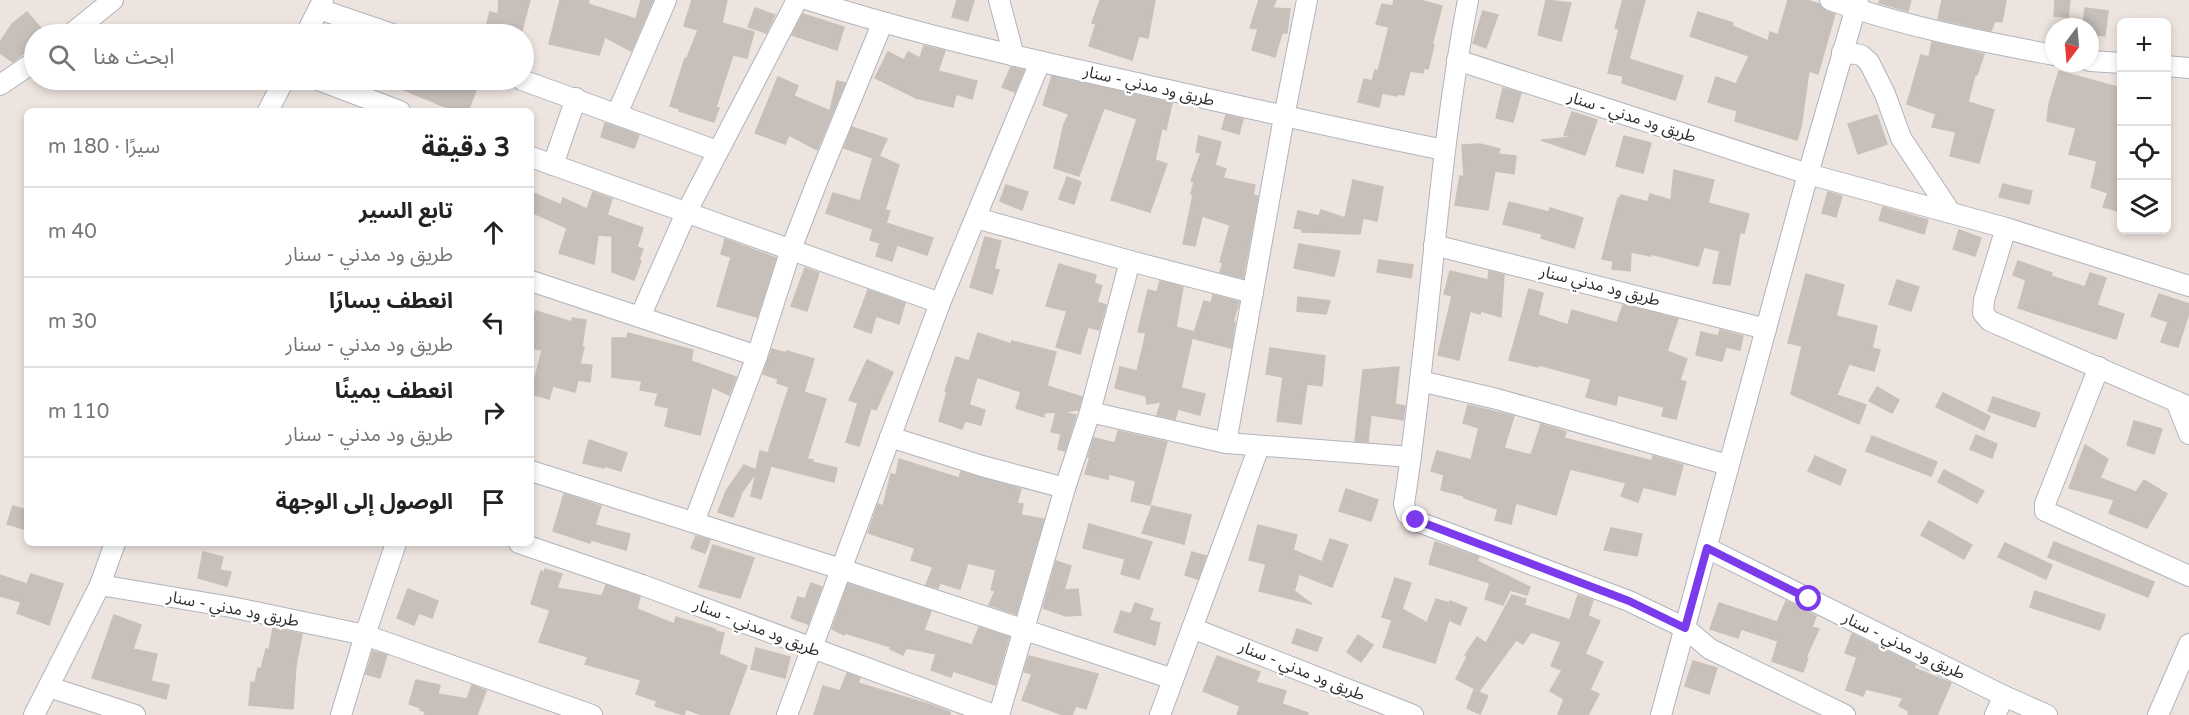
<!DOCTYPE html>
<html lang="ar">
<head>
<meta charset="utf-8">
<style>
	:root { --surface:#fff; --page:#f2f2f2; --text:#222; --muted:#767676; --line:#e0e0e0 }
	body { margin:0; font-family:"Varela Round","Noto Sans Arabic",sans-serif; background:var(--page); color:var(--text); direction:rtl }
	.controls { position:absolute; right:18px; top:18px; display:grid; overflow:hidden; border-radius:9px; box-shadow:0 3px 9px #0003 }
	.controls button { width:54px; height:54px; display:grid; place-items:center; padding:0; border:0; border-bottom:2px solid var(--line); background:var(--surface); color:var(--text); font:30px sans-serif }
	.compass { position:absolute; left:2045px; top:18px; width:54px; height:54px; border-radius:50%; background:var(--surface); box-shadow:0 3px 9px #0003; rotate:196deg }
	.stop { position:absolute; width:18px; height:18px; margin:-14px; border:4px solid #7c3aed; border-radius:50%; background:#fff }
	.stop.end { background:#7c3aed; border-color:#fff; box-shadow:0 2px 6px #0008 }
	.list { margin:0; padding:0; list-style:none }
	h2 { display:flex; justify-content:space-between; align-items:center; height:78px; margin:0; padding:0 24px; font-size:26px }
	h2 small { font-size:20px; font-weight:400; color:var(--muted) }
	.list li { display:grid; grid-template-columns:39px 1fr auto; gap:18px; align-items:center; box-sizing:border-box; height:90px; padding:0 24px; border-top:2px solid var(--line) }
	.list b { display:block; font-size:22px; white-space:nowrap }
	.list p { margin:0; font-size:20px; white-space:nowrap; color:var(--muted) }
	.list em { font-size:20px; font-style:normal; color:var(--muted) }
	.icon { flex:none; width:33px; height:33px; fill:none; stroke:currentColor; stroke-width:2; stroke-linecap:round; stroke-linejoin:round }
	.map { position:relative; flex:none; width:2189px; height:715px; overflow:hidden; direction:ltr }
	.search { position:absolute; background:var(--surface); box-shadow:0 3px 9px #0003; left:24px; top:24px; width:510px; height:66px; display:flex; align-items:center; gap:15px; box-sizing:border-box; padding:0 21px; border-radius:33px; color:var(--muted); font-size:22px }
	.panel { position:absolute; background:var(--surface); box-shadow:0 3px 9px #0003; left:24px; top:108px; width:510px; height:438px; border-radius:9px; direction:rtl }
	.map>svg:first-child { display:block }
	.building { fill:#c6bfba; stroke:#c9c0b8; stroke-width:1.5 }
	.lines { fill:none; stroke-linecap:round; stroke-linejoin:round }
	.street-casing { stroke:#afb4bc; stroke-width:22 }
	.street { stroke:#fff; stroke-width:20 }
	.route { stroke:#7c3aed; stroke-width:8 }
	.labels { text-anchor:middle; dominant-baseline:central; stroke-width:5; stroke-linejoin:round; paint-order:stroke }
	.street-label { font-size:16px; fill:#2c2c2c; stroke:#fff }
</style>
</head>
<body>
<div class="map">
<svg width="2189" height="715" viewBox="0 0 2189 715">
	<rect width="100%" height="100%" fill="#ede4df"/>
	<g class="building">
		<polygon points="499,0 530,0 521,34 484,34 490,12 498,14"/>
		<polygon points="560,0 589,0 588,4 636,19 641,0 653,0 631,51 605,37 599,55 549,44"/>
		<polygon points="692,0 727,0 722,23 754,32 747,58 733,55 716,107 719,108 714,122 679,111 680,109 670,106 685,58 687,58 698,30 684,26"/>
		<polygon points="957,0 974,0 968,21 952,17"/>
		<polygon points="1100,0 1155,0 1148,38 1139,36 1132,60 1089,46 1096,24 1092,23"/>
		<polygon points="1259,0 1276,0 1273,8 1290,9 1287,33 1282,33 1275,57 1252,50 1258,29 1250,28"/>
		<polygon points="1394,0 1420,0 1442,6 1432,45 1434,45 1428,69 1424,68 1423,73 1410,71 1404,95 1398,94 1397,96 1382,93 1379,107 1358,102 1364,79 1372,81 1375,70 1378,71 1389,27 1376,24 1382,4 1393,6"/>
		<polygon points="1546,0 1571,3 1561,41 1538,35"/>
		<polygon points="1623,0 1645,0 1629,59 1683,76 1675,100 1622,83 1623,76 1608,73 1619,29 1615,28"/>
		<polygon points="1788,0 1806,0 1819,4 1826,11 1835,14 1818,74 1809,71 1801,127 1797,140 1735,121 1737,111 1708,102 1716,77 1736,84 1749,56 1690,36 1698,12 1733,23 1732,26 1768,41 1770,32 1778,35"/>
		<polygon points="1880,0 1911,0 1908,11 1879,3"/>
		<polygon points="1942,0 2006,0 2002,22 1995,21 1991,31 1938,19"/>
		<polygon points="2055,0 2070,0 2068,17 2054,16"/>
		<polygon points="755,8 775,15 766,33 748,27"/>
		<polygon points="2085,8 2108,11 2105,36 2090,34 2090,27 2083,27"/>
		<polygon points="1483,11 1498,15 1486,48 1473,43"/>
		<polygon points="27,12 46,34 34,34 34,45 13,62 0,53 0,42 12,24"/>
		<polygon points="803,14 844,27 837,50 792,35"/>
		<polygon points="1932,42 1984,54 1977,75 1975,75 1968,102 1994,110 1979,163 1950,156 1956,132 1932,127 1936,114 1907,104 1921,55 1929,57"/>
		<polygon points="924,46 945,51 938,71 977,81 972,99 956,94 953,107 916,98 875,78 888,52 904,60 908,52 920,58"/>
		<polygon points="1011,67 1024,70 1015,92 1002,87"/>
		<polygon points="2059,71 2121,88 2121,201 2118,211 2103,207 2108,193 2091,187 2097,161 2069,154 2076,128 2047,121 2049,104"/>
		<polygon points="1052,76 1172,103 1166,130 1162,128 1155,160 1167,164 1150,212 1111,200 1137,119 1104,108 1079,176 1054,168 1064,124 1069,114 1043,105"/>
		<polygon points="778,77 798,86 794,96 830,111 837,81 845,83 817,150 789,135 785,144 755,133"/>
		<polygon points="409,80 480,80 468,111 455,111 404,90"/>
		<polygon points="1503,88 1521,93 1513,122 1496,118"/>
		<polygon points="1572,112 1597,120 1585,155 1541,140 1573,137 1564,135"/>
		<polygon points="1226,115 1243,119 1239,134 1222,129"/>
		<polygon points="1877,115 1887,144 1858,154 1848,124"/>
		<polygon points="605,123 639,135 634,148 601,137"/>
		<polygon points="852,127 887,139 879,156 899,165 885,210 890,211 886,223 933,238 927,255 897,245 892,261 876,256 880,243 870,240 873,229 826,213 833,193 860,201 873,158 844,148"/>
		<polygon points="1199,136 1221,142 1215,165 1226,169 1223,178 1255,185 1253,195 1258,196 1243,278 1220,272 1223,263 1220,262 1230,225 1202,216 1195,246 1183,244 1193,195 1191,194 1194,182 1191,181 1201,153 1196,152"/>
		<polygon points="1624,136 1651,143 1643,173 1616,166"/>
		<polygon points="1480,144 1500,149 1498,154 1516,156 1514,174 1495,171 1488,210 1455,205 1460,176 1464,177 1462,145"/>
		<polygon points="1674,170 1714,180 1708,203 1749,214 1744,233 1740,232 1730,285 1713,283 1720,251 1704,247 1698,266 1651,254 1651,256 1631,252 1630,271 1612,269 1613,261 1602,259 1618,198 1620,198 1621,195 1648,202 1650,194 1671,200"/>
		<polygon points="1067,177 1081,182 1074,204 1059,199"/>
		<polygon points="1353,180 1383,187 1377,221 1363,218 1360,234 1302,232 1302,229 1294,228 1298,211 1319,216 1321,210 1345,218"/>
		<polygon points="2003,184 2032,191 2029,204 1999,197"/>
		<polygon points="1006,185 1028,192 1022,210 1000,201"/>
		<polygon points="531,192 561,205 563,198 587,209 593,192 612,199 607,215 643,228 637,247 643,249 639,260 641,261 634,280 612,272 612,236 598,235 594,264 559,253 567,228 531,212"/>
		<polygon points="1828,192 1842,196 1836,217 1822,213"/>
		<polygon points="1509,202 1549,212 1550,208 1583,218 1574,248 1541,238 1542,234 1503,224"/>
		<polygon points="1883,207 1928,220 1924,234 1879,220"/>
		<polygon points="1959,230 1981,238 1975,256 1953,249"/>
		<polygon points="985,237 1001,241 994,269 999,270 992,294 970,287"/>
		<polygon points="725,239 776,258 757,317 717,306 731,257 721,254"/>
		<polygon points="1299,244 1340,251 1334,276 1294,268"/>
		<polygon points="1379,260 1413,265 1411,278 1377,272"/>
		<polygon points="2018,261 2052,273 2051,276 2085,287 2090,273 2106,278 2097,305 2124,314 2116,339 2018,308 2026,280 2013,275"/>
		<polygon points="1059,264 1096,275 1094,283 1102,286 1097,302 1106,305 1099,330 1088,327 1080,354 1056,347 1067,311 1046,306"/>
		<polygon points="805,268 819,273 807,311 791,306"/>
		<polygon points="1450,271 1488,280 1489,271 1504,275 1501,317 1481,311 1480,314 1470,311 1459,360 1438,355 1452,296 1444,294"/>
		<polygon points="1806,274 1844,285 1836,316 1877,326 1872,348 1880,350 1874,371 1849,364 1837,395 1866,405 1859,424 1791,394 1802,346 1788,343"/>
		<polygon points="1897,280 1919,287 1911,311 1889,304"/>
		<polygon points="1160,281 1183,287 1176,327 1194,332 1193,336 1204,301 1211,303 1213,295 1239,302 1233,322 1235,322 1231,348 1192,338 1181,388 1205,394 1200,415 1178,409 1175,419 1157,415 1161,402 1147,404 1146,396 1115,388 1120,367 1137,371 1146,333 1138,332 1148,290 1157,292"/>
		<polygon points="1529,289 1543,293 1538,315 1568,325 1572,310 1617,323 1623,305 1678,319 1667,351 1687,359 1680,380 1686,382 1676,419 1662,416 1664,407 1618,395 1616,405 1586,397 1591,379 1539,365 1538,367 1509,360"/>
		<polygon points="868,290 905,303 899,324 876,316 871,333 854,327"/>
		<polygon points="2159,294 2189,304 2189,313 2178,347 2161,342 2168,322 2151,316"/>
		<polygon points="1298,297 1330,301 1326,314 1297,311"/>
		<polygon points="536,311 572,322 572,318 586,320 582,347 584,347 580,364 592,365 590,382 578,380 575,392 553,386 549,399 531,394 542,350 531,348 531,326"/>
		<polygon points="1720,330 1743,336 1740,350 1726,347 1722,361 1696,355 1701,332 1718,336"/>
		<polygon points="628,333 693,350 691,361 736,377 729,395 712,387 700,435 665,426 669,408 655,405 658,393 640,390 642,381 612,377 612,338 627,338"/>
		<polygon points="978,333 1011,344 1012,341 1056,352 1047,386 1082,397 1078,410 1063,412 1076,415 1065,451 1058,449 1061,434 1051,432 1056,412 1044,413 1044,417 1016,408 1021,392 977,377 969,405 985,410 981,425 965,421 962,429 939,421 947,392 945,391 956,357 969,361"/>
		<polygon points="1270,348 1325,356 1322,386 1307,384 1301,424 1277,421 1283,377 1266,374"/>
		<polygon points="772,349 786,353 787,351 814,359 804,392 826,399 807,459 813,460 812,462 837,468 834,482 771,466 761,499 751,496 756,473 742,492 733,517 718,512 726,491 744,465 756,470 760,451 768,453 789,387 777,383 778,379 763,374"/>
		<polygon points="867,360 893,372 876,410 871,408 859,446 846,442 858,403 849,400"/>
		<polygon points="1399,367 1395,404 1405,406 1403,420 1371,415 1368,442 1355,441 1363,370"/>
		<polygon points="1877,387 1899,400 1892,413 1869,401"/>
		<polygon points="1943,393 1990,416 1984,430 1936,407"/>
		<polygon points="1993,397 2040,413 2035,427 1988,411"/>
		<polygon points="1468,405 1514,416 1504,448 1531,455 1541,424 1566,432 1564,438 1652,461 1653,456 1683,465 1675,495 1643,487 1638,502 1621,496 1626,483 1570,469 1556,515 1516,503 1511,524 1495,520 1498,509 1464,498 1464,496 1441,490 1444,475 1431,471 1437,451 1471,460 1479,428 1463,423"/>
		<polygon points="2134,421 2162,429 2154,454 2127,445"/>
		<polygon points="1118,431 1167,442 1150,505 1131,501 1136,481 1109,474 1108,479 1085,474 1090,457 1088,457 1094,438 1115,443"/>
		<polygon points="1976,435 1997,444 1992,458 1970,449"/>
		<polygon points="1872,436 1937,462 1931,476 1866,451"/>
		<polygon points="589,440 627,453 621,471 604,466 604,468 583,463"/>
		<polygon points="2085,445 2108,459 2100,478 2136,492 2144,480 2167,494 2147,528 2109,513 2114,500 2069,488"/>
		<polygon points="1815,456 1846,470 1840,485 1808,471"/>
		<polygon points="899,459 959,478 961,472 1021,489 1017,503 1023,504 1021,515 1044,519 1016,614 989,605 995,591 991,590 996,570 968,563 960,589 940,583 938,588 926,585 933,567 911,560 915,548 868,533 878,504 883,506 891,474 896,475"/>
		<polygon points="1944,470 1984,491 1977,503 1938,482"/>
		<polygon points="1346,489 1378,500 1371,521 1339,511"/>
		<polygon points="564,494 601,506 595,525 630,534 626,550 591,540 590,543 553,531"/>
		<polygon points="13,506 27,510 27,530 7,524"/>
		<polygon points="1152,506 1191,515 1184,544 1142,533"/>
		<polygon points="1929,521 1972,545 1964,559 1921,535"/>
		<polygon points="1089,524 1152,542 1139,579 1121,574 1125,559 1083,548"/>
		<polygon points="1258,525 1297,535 1293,550 1322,562 1330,539 1348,545 1332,587 1299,574 1295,589 1289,587 1312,604 1259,591 1266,564 1249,560"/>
		<polygon points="1611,528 1642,534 1637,556 1604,550"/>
		<polygon points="696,536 710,540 705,553 691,548"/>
		<polygon points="1435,542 1479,557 1477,561 1530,587 1527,595 1510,590 1503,605 1485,599 1490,583 1429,564"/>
		<polygon points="2054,542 2154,582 2148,597 2048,557"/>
		<polygon points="2005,543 2052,565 2046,579 1998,557"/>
		<polygon points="713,545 754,558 740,598 699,587"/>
		<polygon points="203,552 223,557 220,570 231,572 227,586 198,578"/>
		<polygon points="1192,552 1206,556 1198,579 1185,575"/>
		<polygon points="1056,561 1071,566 1064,590 1078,589 1081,615 1066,616 1043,608"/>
		<polygon points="545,569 562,574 557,588 602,596 606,585 640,597 637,609 674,624 676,617 715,629 715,631 724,633 719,654 747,666 729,715 702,715 686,709 684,715 655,706 657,701 636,694 641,680 585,664 588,657 539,642 550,610 531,604 541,571 544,573"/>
		<polygon points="31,574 63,584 49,625 17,613 21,602 0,596 0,575 27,584"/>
		<polygon points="1395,578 1411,583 1402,609 1427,623 1436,599 1449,603 1450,601 1467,608 1460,625 1449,620 1435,663 1383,647 1392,620 1382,617"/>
		<polygon points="811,583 822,587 808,624 791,618 798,597 805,599"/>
		<polygon points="848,584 931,611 924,630 972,645 979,627 1009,637 995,685 953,671 951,677 931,670 936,654 906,648 903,655 890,649 891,647 845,633 844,635 832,629"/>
		<polygon points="408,589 438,601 432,618 419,613 414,625 397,618"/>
		<polygon points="2035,591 2105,615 2100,630 2030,607"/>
		<polygon points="1512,595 1526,599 1524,605 1570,620 1578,595 1593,600 1588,616 1600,621 1585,654 1603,662 1590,690 1599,694 1588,715 1558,715 1564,699 1550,691 1562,670 1551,666 1561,642 1531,632 1523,644 1516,640 1479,691 1456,679 1467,657 1465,655 1477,637 1486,643"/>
		<polygon points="1786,601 1816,616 1812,627 1819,629 1806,657 1808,658 1803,672 1772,661 1778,641 1741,629 1738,638 1710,629 1719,603 1777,622"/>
		<polygon points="1135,603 1153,609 1149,620 1160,623 1155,645 1114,632 1121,611 1131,614"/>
		<polygon points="114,615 141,625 133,649 157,654 151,681 169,685 166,699 92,678"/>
		<polygon points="273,628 302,634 296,665 293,709 249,705 251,682 255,683 258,668 261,669 266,649 269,650"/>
		<polygon points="1297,629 1322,638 1317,651 1292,643"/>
		<polygon points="1852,634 1915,665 1914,668 1951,683 1937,715 1908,715 1909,711 1899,706 1903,698 1866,689 1863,696 1846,690 1857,657 1845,653"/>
		<polygon points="1358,635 1373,645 1361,662 1347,652"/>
		<polygon points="756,648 790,657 785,678 751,669"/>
		<polygon points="373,651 387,655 380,678 366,674"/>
		<polygon points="1029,656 1098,674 1086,709 1076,706 1072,715 1063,715 1022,700 1032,674 1024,672"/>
		<polygon points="1217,656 1260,672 1256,682 1286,691 1282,704 1308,713 1307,715 1237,715 1240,706 1203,691"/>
		<polygon points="1693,661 1717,668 1709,694 1685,686"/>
		<polygon points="847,673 860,678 858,683 931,705 950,712 950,715 814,715 823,686 840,691"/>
		<polygon points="416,680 440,685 438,694 467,699 472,685 486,691 477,715 424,715 426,712 420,710 421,708 409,704"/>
		<polygon points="1474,690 1488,696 1480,714 1467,708"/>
	</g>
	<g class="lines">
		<g class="street-casing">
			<g id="street">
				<path d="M809 0C915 34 1023 58 1132 82 1236 105 1339 129 1444 150"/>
				<polyline points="999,0 1014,56"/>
				<path d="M1468 0C1436 167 1430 337 1404 504L1407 514 1416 521 1629 601 1685 628 1710 649 1845 715"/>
				<path d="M1830 0C1902 26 1979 41 2054 55"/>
				<polyline points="319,9 392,34"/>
				<polyline points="71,34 113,0"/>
				<polyline points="306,34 323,0"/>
				<polyline points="1842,52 1861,55 1869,62 1885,94 1901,138 1951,213"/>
				<polyline points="1457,60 1808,174 2006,228 2189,286"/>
				<polyline points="2090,61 2122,63"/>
				<polyline points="2166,66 2189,68"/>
				<polyline points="318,80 400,111"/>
				<polyline points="522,80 717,151"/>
				<polyline points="0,85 34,62"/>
				<polyline points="268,111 284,80"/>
				<polyline points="617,114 666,0"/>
				<polyline points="531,157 940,303"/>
				<polyline points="553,165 576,98"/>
				<polyline points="976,218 1130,261 1253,293"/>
				<polyline points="2006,228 1984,300 1983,313 1990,321 2189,407"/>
				<polyline points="1434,245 1766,329"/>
				<polyline points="531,281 757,356"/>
				<polyline points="640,317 686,213 797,0"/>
				<polyline points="2099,367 2045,504 2045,511 2189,576"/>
				<polyline points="1420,381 1497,399 1728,465"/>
				<polyline points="2176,401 2189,434"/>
				<polyline points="1090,412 1226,443 1411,457"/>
				<polyline points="890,437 982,466 1065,488"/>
				<polyline points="1226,443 1284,117 1307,0"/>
				<polyline points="531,471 841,569 1173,679"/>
				<polyline points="694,522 757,356 791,249 817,182 882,24"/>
				<polyline points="519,543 642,585 994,715"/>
				<polyline points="1707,548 2004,696 2047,715"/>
				<polyline points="100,585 231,607 365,635 592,715"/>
				<polyline points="1192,628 1413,715"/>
				<polyline points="49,687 135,715"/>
				<polyline points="34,715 100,585 115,543"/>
				<polyline points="341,715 365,635 396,543"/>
				<polyline points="787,715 940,303 1040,62"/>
				<polyline points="999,715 1065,488 1090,412 1130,261"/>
				<polyline points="1160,715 1259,447"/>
				<polyline points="1661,715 1808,174 1858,0"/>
				<polyline points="1995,715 2004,696"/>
				<polyline points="2158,715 2189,644"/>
			</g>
		</g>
		<use href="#street" class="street"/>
	</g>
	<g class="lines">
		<polyline class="route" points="1416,520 1629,601 1685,628 1707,548 1809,599"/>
	</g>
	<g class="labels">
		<g class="street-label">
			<text transform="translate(1149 86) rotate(13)">طريق ود مدني - سنار</text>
			<text transform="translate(1632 117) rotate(18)">طريق ود مدني - سنار</text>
			<text transform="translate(1600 286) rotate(14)">طريق ود مدني سنار</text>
			<text transform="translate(233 609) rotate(11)">طريق ود مدني - سنار</text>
			<text transform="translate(757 628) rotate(21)">طريق ود مدني - سنار</text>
			<text transform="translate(1904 646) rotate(26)">طريق ود مدني - سنار</text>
			<text transform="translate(1302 671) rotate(22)">طريق ود مدني - سنار</text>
		</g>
	</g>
</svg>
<div class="controls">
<button>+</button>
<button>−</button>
<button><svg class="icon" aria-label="locate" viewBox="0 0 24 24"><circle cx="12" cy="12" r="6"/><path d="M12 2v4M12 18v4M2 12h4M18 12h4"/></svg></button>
<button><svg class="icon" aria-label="layers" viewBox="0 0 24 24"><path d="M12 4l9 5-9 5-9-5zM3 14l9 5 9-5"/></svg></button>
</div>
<svg class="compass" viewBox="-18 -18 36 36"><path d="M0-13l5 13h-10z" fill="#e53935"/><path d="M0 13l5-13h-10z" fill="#767676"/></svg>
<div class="stop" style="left:1809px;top:599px"></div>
<div class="stop end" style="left:1416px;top:520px"></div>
<div class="search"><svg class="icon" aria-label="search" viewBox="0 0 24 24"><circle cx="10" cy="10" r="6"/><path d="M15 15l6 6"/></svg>ابحث هنا</div>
<section class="panel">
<h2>3 دقيقة<small>سيرًا · 180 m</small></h2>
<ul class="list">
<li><svg class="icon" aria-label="ahead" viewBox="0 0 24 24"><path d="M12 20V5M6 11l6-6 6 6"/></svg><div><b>تابع السير</b><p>طريق ود مدني - سنار</p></div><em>40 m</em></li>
<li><svg class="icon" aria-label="left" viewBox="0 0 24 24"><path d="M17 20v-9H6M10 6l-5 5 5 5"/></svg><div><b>انعطف يسارًا</b><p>طريق ود مدني - سنار</p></div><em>30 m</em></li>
<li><svg class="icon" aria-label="right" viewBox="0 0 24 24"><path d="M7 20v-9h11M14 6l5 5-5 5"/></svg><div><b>انعطف يمينًا</b><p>طريق ود مدني - سنار</p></div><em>110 m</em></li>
<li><svg class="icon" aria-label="arrive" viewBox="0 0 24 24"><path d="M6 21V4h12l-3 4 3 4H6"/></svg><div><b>الوصول إلى الوجهة</b></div></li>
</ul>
</section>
</div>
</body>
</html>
